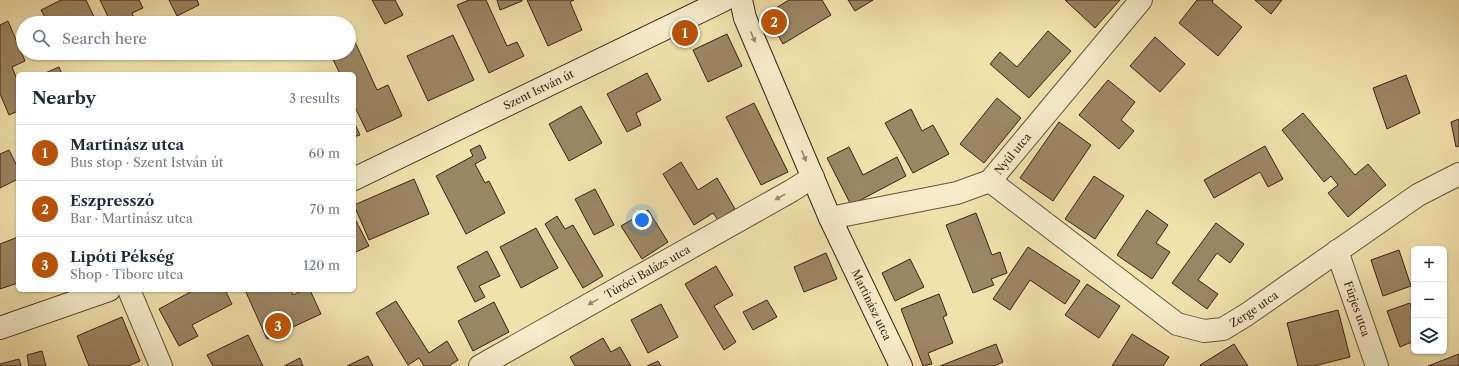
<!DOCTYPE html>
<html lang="en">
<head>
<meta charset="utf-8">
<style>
	:root { --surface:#fff; --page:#f6f6f7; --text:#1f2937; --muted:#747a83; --line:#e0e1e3; --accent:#b45309 }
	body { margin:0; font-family:"Libre Caslon Text",serif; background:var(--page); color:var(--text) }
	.controls { position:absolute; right:12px; bottom:12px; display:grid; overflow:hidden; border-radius:6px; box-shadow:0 1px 3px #0004 }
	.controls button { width:36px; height:36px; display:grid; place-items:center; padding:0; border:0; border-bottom:1px solid var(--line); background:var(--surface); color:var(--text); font:20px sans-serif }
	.you { position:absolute; left:642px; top:220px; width:14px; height:14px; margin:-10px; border:3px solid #fff; border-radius:50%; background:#1a73e8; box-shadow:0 0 0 6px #1a73e833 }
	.badge { display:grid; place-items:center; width:26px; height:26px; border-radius:50%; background:var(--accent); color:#fff; font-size:13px; font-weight:700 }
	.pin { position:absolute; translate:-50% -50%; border:2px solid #fff; box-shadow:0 1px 4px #0006 }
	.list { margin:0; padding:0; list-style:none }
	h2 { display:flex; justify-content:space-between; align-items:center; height:52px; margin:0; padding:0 16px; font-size:17px }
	h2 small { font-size:13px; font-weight:400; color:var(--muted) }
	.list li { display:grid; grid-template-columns:26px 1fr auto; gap:12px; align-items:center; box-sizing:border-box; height:56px; padding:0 16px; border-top:1px solid var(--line) }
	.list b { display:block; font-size:15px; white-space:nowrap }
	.list p { margin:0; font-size:13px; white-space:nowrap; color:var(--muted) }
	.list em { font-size:13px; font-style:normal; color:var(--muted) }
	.icon { flex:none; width:22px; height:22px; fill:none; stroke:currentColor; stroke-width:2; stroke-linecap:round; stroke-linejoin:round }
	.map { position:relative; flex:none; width:1459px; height:366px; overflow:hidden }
	.search { position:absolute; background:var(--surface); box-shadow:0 1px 3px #0004; left:16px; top:16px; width:340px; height:44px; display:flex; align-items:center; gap:10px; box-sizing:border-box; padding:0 14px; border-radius:22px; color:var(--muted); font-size:15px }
	.panel { position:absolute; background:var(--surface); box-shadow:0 1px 3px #0004; left:16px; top:72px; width:340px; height:220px; border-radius:6px }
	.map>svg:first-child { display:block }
	.building { fill:#9b8663; stroke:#3e2213 }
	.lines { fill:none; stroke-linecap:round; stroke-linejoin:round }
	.street-casing { stroke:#6b523a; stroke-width:24 }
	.secondary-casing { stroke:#3e2213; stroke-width:24 }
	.street { stroke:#f6ecca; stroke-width:22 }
	.secondary { stroke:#f6ecca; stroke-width:22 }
	.oneway { fill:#9a876e }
	.labels { text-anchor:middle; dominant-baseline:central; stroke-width:3; stroke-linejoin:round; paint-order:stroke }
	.street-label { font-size:11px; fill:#3e2213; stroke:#f6ecca }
</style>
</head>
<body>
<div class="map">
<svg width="1459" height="366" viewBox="0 0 1459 366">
	<rect width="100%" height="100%" fill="#f1e2ad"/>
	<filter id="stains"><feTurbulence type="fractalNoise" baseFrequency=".005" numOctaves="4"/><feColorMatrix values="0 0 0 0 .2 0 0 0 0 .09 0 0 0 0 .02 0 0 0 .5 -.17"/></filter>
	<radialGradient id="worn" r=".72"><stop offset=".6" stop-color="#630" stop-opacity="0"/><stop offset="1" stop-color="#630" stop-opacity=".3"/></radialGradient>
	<g class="building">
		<polygon points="61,0 86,0 97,23 48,23 41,10"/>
		<polygon points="100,0 139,0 143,8 132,13 136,23 111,23"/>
		<polygon points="169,0 197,0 199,5 177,16"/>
		<polygon points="372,0 395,0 403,15 385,24"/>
		<polygon points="469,0 486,0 507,46 517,42 524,56 489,73 457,5"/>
		<polygon points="497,0 522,0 522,1 500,10"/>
		<polygon points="527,0 574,0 570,2 582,30 548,46"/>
		<polygon points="789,0 822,0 831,15 783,44 766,14"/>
		<polygon points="848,0 873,0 855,11"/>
		<polygon points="1065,0 1120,0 1095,28"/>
		<polygon points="1197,0 1213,0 1212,2 1242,27 1218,56 1179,23"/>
		<polygon points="1255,0 1282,0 1271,14"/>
		<polygon points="8,21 25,61 12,67 18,82 18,111 9,115 0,94 0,25"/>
		<polygon points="349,29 377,90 388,85 402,116 367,132 354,105 354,74 340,74 330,53 349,53"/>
		<polygon points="1048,31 1071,51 1029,98 990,64 1000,52 1017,67"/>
		<polygon points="727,34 742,66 708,82 693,50"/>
		<polygon points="453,35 474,80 428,101 407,56"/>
		<polygon points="1155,37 1185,64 1160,92 1130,66"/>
		<polygon points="124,53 139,53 127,58"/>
		<polygon points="59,67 62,74 43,74"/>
		<polygon points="647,73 661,100 636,113 641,125 627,132 607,94"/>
		<polygon points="1406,75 1420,113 1387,129 1373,88"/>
		<polygon points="1108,80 1135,102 1121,120 1134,131 1119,149 1079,115"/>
		<polygon points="997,98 1021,118 984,163 960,144"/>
		<polygon points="754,103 788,172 761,185 726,117"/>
		<polygon points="581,106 602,143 569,161 549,124"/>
		<polygon points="911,109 922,131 933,125 949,154 913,173 885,123"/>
		<polygon points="1303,113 1355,175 1368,164 1386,185 1348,217 1328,193 1338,185 1331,176 1324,182 1282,130"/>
		<polygon points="1459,119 1459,146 1456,147 1451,122"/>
		<polygon points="354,122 360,135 354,137"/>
		<polygon points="1059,122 1091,145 1053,201 1020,178"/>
		<polygon points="480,145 486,158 475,164 485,183 489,181 505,213 466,234 436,176 473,156 470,150"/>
		<polygon points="1265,146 1283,179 1268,187 1260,172 1214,198 1204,180"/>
		<polygon points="849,147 863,175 897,157 906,176 851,205 827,158"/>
		<polygon points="9,150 18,168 18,179 0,188 0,154"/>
		<polygon points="681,162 698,190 717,178 735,209 718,220 713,213 694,225 663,174"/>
		<polygon points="1094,176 1124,196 1095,239 1065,219"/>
		<polygon points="414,179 429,214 369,240 354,205"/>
		<polygon points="595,189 614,225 594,235 575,199"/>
		<polygon points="648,210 668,242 642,259 621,226"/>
		<polygon points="1147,210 1168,225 1156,243 1170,252 1152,279 1117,255"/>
		<polygon points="976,213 992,255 1000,252 1007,273 991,279 994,285 973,293 946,225"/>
		<polygon points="557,216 565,229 573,225 603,276 583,288 545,224"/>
		<polygon points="354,217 369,246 354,253"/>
		<polygon points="1216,223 1244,244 1230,263 1217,253 1198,280 1218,294 1207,309 1172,283"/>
		<polygon points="536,228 558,268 521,288 500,247"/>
		<polygon points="18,237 18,283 0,289 0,244"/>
		<polygon points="1028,247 1080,281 1065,304 1030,280 1010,310 993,299"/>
		<polygon points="1399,250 1411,286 1383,296 1371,260"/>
		<polygon points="487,251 500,276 479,286 485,297 475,302 457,267"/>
		<polygon points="826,253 837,279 804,292 794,267"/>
		<polygon points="910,259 924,287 895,301 882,273"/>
		<polygon points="716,266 733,295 714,306 736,342 724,350 685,284"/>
		<polygon points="1087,284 1120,306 1099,338 1065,315"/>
		<polygon points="194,290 225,290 232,304 192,325 198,336 179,346 159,309"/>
		<polygon points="245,290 291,290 293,295 303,290 310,290 321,314 267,339"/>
		<polygon points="939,294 947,315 943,317 953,343 928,353 932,364 923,366 901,309"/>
		<polygon points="767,300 777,317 753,330 743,312"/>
		<polygon points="396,301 429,353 447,341 458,360 449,366 424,366 419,358 408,365 376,313"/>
		<polygon points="494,302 509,332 473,351 458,321"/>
		<polygon points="1410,303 1414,314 1414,341 1400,347 1387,311"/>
		<polygon points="661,304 678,337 648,353 631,320"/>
		<polygon points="1338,310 1350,357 1314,366 1298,366 1287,323"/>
		<polygon points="122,317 140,361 128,366 89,366 77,336"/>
		<polygon points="1132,334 1169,357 1163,366 1112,366"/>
		<polygon points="248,335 263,366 213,366 207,355"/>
		<polygon points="603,338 611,352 620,347 631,366 575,366 570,357"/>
		<polygon points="996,344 1003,362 994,366 940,366"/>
		<polygon points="1234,344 1248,366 1201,366 1200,365"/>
		<polygon points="42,351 46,366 29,366 27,355"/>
		<polygon points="1459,354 1459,366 1428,366"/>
		<polygon points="368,356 373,366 347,366"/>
		<polygon points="300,358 303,366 284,366"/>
		<polygon points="19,359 21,366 0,366 0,364"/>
		<polygon points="658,361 661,366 647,366"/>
	</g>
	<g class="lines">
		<g class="street-casing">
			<g id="street">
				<path id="s1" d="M990 181 1177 324 1204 331 1223 329 1246 315 1418 195 1459 174"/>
				<path id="s2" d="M830 218 957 193 990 181 1141 0"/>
				<path id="s3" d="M1337 251 1377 366"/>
				<polyline points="129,290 161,366"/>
				<path id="s4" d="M480 366 791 191 813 177"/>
			</g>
		</g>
		<g class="secondary-casing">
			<g id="secondary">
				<path id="s5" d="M741 0 745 18 830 218 901 366"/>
				<path id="s6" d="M354 179 724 0"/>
				<polyline points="0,328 109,290"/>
			</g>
		</g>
		<use href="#street" class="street"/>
		<use href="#secondary" class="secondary"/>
	</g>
	<defs><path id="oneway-solid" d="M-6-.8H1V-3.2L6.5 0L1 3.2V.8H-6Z"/></defs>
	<g class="oneway">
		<use href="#oneway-solid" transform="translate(753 37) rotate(67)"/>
		<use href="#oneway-solid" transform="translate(804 156) rotate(67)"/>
		<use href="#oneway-solid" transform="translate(780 197) rotate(151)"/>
		<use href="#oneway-solid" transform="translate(593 302) rotate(151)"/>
	</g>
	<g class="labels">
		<g class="street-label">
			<text stroke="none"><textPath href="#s6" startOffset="205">Szent István út</textPath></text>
			<text stroke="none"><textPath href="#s2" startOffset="200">Nyúl utca</textPath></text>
			<text stroke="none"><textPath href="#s4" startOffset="192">Túróci Balázs utca</textPath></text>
			<text stroke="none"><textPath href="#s5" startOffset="332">Martinász utca</textPath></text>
			<text stroke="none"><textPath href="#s3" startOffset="61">Fürjes utca</textPath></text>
			<text stroke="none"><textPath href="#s1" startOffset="319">Zerge utca</textPath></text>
		</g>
	</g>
	<rect width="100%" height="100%" filter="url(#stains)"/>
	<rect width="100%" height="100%" fill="url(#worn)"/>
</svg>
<div class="controls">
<button>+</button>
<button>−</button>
<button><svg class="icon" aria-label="layers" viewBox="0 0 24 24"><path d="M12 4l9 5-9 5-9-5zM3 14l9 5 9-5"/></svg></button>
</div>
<div class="you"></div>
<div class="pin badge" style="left:685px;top:33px">1</div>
<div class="pin badge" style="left:774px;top:22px">2</div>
<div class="pin badge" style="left:278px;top:326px">3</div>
<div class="search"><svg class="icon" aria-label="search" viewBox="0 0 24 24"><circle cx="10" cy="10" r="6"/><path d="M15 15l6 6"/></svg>Search here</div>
<section class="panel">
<h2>Nearby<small>3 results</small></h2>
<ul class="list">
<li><span class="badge">1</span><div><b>Martinász utca</b><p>Bus stop · Szent István út</p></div><em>60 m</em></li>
<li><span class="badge">2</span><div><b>Eszpresszó</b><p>Bar · Martinász utca</p></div><em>70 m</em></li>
<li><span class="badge">3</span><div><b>Lipóti Pékség</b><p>Shop · Tiborc utca</p></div><em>120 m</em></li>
</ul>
</section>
</div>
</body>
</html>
